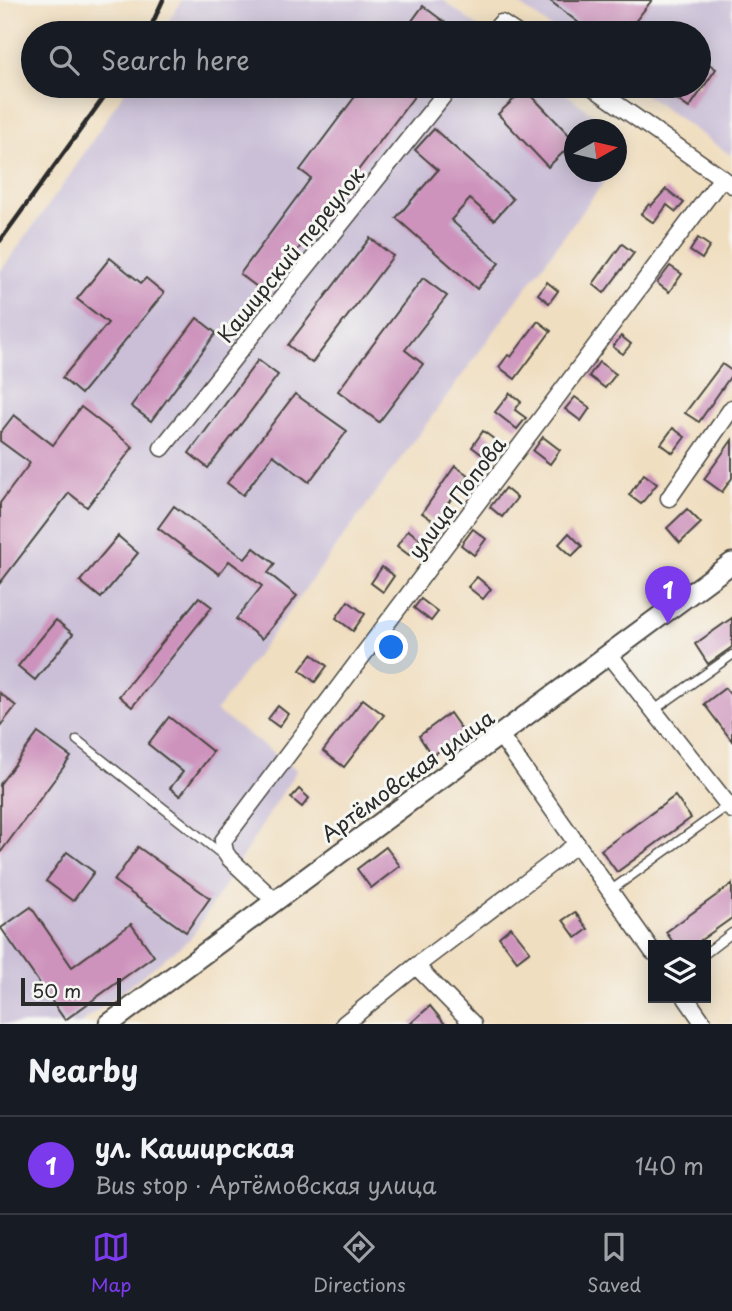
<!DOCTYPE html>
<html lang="en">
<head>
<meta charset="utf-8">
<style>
	:root { --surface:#171b24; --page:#242831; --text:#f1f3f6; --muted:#9ea1a6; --line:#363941; --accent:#7c3aed }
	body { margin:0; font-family:"Playpen Sans",sans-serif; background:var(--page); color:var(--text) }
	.controls { position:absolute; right:21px; bottom:21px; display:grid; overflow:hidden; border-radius:0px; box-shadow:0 4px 18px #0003 }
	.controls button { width:63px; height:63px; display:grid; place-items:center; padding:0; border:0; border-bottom:2px solid var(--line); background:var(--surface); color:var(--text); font:35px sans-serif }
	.compass { position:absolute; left:564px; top:119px; width:63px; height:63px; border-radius:50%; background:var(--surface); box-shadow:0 4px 18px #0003; rotate:82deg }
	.scale { position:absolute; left:21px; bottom:18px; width:100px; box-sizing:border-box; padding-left:7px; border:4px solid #2b2b2b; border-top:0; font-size:19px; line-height:24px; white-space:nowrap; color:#2b2b2b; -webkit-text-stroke:5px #f6f6f2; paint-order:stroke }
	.you { position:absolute; left:392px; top:648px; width:24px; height:24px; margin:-18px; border:5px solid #fff; border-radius:50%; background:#1a73e8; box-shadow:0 0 0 10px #1a73e833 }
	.badge { display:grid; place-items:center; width:46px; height:46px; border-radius:50%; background:var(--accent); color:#fff; font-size:23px; font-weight:700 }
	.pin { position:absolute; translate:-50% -58px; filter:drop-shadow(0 2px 4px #0008) }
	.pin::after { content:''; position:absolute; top:37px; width:24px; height:21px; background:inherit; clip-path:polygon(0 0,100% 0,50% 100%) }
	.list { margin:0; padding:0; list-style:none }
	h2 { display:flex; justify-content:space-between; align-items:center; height:91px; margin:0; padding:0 28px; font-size:30px }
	h2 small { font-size:23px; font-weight:400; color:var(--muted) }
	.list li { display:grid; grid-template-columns:46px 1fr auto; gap:21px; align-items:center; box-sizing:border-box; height:98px; padding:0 28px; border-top:2px solid var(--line) }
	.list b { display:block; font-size:26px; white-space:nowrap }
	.list p { margin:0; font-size:23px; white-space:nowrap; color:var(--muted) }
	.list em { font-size:23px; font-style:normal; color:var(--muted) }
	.icon { flex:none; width:38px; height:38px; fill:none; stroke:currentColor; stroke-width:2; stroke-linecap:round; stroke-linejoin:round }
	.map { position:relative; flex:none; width:732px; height:1024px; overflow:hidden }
	.search { position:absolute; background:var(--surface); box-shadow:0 4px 18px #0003; left:21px; right:21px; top:21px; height:77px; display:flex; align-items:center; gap:18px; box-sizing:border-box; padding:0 24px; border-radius:38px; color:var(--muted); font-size:26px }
	.sheet { height:189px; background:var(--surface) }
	nav { display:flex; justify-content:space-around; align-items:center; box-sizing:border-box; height:98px; border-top:2px solid var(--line); background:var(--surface); font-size:19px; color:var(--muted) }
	nav a { display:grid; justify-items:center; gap:4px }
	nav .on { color:var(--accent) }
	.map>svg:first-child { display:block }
	.industrial { fill:#cabfd7 }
	.building { fill:#cd93bc }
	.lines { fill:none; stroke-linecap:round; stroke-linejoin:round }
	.service-casing { stroke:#494641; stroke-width:11 }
	.minor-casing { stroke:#494641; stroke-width:19 }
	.tertiary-casing { stroke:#494641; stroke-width:23 }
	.service { stroke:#fff; stroke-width:8 }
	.minor { stroke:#fff; stroke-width:16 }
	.tertiary { stroke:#fff; stroke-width:19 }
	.rail { stroke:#2b2b2b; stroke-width:4.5 }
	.labels { text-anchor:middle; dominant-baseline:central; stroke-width:6; stroke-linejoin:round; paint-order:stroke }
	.street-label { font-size:21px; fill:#2b2b2b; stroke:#f6f6f2 }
</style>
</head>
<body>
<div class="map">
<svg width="732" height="1024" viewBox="0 0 732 1024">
	<rect width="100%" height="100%" fill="#f6f6f2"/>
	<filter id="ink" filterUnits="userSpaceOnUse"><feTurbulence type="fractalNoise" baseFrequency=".0143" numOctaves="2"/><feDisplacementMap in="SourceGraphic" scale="14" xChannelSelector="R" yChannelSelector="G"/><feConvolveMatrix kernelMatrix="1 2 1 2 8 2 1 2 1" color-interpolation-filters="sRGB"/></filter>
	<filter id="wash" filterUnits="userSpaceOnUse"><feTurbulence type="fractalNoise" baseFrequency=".00686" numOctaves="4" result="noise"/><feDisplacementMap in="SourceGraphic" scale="28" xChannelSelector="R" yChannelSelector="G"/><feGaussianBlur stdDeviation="1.57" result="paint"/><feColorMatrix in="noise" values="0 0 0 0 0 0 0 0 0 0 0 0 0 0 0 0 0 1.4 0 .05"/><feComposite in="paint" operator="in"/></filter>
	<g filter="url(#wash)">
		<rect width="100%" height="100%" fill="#f0dec0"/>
		<g class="industrial">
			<polygon points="182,0 443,0 486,33 161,33"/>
			<polygon points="513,0 732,0 732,156 633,86 699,86 699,33 559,33"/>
			<polygon points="128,86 555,86 613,129 574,130 574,172 611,172 216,711 297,770 191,938 80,1024 0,1024 0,272 68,178"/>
		</g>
		<g id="blocks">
			<g class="building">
				<polygon points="549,0 652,0 626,33 592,33"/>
				<polygon points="423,6 459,33 403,33"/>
				<polygon points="699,57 716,69 689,108 658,86 699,86"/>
				<polygon points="363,86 422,86 265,293 240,274 311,178 300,170"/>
				<polygon points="525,89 575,141 548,167 498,114"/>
				<polygon points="434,129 513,199 494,220 470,199 451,220 499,263 477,289 396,218 438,170 415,150"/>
				<polygon points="666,189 684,203 676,212 667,205 654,223 641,214 649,204 651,206"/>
				<polygon points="370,238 393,256 312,363 288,345"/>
				<polygon points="698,238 710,246 702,259 690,251"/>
				<polygon points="622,244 634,253 604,293 593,284"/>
				<polygon points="110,258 141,283 146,278 164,293 81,394 62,378 108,323 77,299"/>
				<polygon points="670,266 682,274 669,292 657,283"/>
				<polygon points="423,278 447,296 405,350 423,364 379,422 338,391"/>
				<polygon points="547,282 558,291 549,303 538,294"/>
				<polygon points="197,318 216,333 151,421 131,406"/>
				<polygon points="538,321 551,331 515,379 499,367 508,355 511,357"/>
				<polygon points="621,336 631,344 623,354 613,347"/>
				<polygon points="258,360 278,375 208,468 189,453"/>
				<polygon points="599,362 616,374 605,388 589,376"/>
				<polygon points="722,364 732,371 732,374 699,422 685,413"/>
				<polygon points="510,393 521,402 515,410 526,418 517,429 495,412"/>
				<polygon points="295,394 347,431 309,482 273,455 243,495 227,483"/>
				<polygon points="575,397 590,408 581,421 565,409"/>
				<polygon points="81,407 133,447 87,507 69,493 0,583 0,503 30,463 0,441 0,433 14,415 53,445"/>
				<polygon points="673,428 685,437 673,453 661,444"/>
				<polygon points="483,431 495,440 484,456 472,447"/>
				<polygon points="543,437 560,450 550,464 533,451"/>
				<polygon points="732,440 732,478 722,492 704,479"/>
				<polygon points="455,466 468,475 435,522 422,513"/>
				<polygon points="644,474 657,484 641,504 629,495"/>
				<polygon points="505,488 517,498 502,517 490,507"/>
				<polygon points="174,506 245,559 254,548 275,564 268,573 297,596 262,639 236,619 262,586 229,561 219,574 158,528"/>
				<polygon points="687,509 701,523 680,543 667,528"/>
				<polygon points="473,529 486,539 474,555 461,545"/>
				<polygon points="408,530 420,539 409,555 397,546"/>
				<polygon points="569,533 582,546 572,556 559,544"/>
				<polygon points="118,536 138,553 101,598 80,581"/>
				<polygon points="382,567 394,576 383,592 371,583"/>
				<polygon points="477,577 491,589 483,599 468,587"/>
				<polygon points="199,597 212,607 132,707 119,696"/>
				<polygon points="421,599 438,612 431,621 414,608"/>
				<polygon points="348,601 365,614 353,631 336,618"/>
				<polygon points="732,618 732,647 708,664 695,644"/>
				<polygon points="56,620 73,634 35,680 18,666"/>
				<polygon points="312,654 327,666 315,682 300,670"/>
				<polygon points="725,688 732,697 732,741 704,704"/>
				<polygon points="0,693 16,706 0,726"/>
				<polygon points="363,699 384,715 344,767 323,751"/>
				<polygon points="278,706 288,714 279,727 268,719"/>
				<polygon points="450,713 464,733 432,756 419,736"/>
				<polygon points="169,717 213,752 180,796 170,788 183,772 148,744"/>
				<polygon points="38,733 71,757 0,853 0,784"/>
				<polygon points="299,789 309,798 302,807 291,798"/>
				<polygon points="675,796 691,818 617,872 601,850"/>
				<polygon points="138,847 210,898 186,932 114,881"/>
				<polygon points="386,847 400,866 371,888 357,869"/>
				<polygon points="67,852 94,872 73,901 46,881"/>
				<polygon points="732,884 732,918 694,945 675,945 666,932"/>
				<polygon points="31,907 72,967 131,924 154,956 65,1020 1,928"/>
				<polygon points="575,912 588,929 576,938 563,920"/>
				<polygon points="511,927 530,951 517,961 499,937"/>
				<polygon points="430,1006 445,1024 410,1024"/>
			</g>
		</g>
	</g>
	<g filter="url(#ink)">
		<use href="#blocks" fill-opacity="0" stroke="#494641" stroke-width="2"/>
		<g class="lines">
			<g class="service-casing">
				<g id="service">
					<polyline points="654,710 732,655"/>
					<polyline points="77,740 224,856"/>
					<polyline points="610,891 730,804"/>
					<polyline points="706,953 732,933"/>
				</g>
			</g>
			<g class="minor-casing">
				<g id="minor">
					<polyline points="492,33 501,23 516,33"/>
					<polyline points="591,86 732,185"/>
					<polyline points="162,448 451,86"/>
					<polyline points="669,498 732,408"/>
					<polyline points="609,654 732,810"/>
					<polyline points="500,735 653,952"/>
					<polyline points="275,901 229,858 225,852 223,841 722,178"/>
					<polyline points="416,966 473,1024"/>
					<polyline points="686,998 704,1024"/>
					<polyline points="344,1024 416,966 577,844"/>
				</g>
			</g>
			<g class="tertiary-casing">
				<polyline id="tertiary" points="109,1024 732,563"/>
			</g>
			<use href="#service" class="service"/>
			<use href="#minor" class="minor"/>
			<use href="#tertiary" class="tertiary"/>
			<g class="rail">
				<polyline points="148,33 163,0"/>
				<polyline points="0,241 112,86"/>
			</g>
		</g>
	</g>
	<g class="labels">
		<g class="street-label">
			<text transform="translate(290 254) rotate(-51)">Каширский переулок</text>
			<text transform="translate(456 497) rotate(-53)">улица Попова</text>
			<text transform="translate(407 775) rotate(-36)">Артёмовская улица</text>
		</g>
	</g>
</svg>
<div class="controls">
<button><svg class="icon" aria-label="layers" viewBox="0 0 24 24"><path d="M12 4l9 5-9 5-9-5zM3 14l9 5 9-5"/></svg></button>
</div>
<svg class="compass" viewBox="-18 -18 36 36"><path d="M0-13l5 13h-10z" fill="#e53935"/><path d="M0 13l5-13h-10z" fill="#9ea1a6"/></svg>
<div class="scale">50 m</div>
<div class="you"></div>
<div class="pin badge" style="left:668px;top:624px">1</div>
<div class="search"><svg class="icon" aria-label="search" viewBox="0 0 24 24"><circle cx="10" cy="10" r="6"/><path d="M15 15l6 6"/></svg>Search here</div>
</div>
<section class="sheet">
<h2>Nearby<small></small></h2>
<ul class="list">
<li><span class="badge">1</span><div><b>ул. Каширская</b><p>Bus stop · Артёмовская улица</p></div><em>140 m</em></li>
</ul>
</section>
<nav>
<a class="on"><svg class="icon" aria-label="map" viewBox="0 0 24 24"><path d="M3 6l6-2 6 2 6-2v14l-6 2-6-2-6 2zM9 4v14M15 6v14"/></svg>Map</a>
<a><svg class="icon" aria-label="directions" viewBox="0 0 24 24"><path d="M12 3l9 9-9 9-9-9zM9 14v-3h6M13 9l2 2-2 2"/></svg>Directions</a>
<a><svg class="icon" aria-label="saved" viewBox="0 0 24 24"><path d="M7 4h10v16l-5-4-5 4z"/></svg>Saved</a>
</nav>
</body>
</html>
